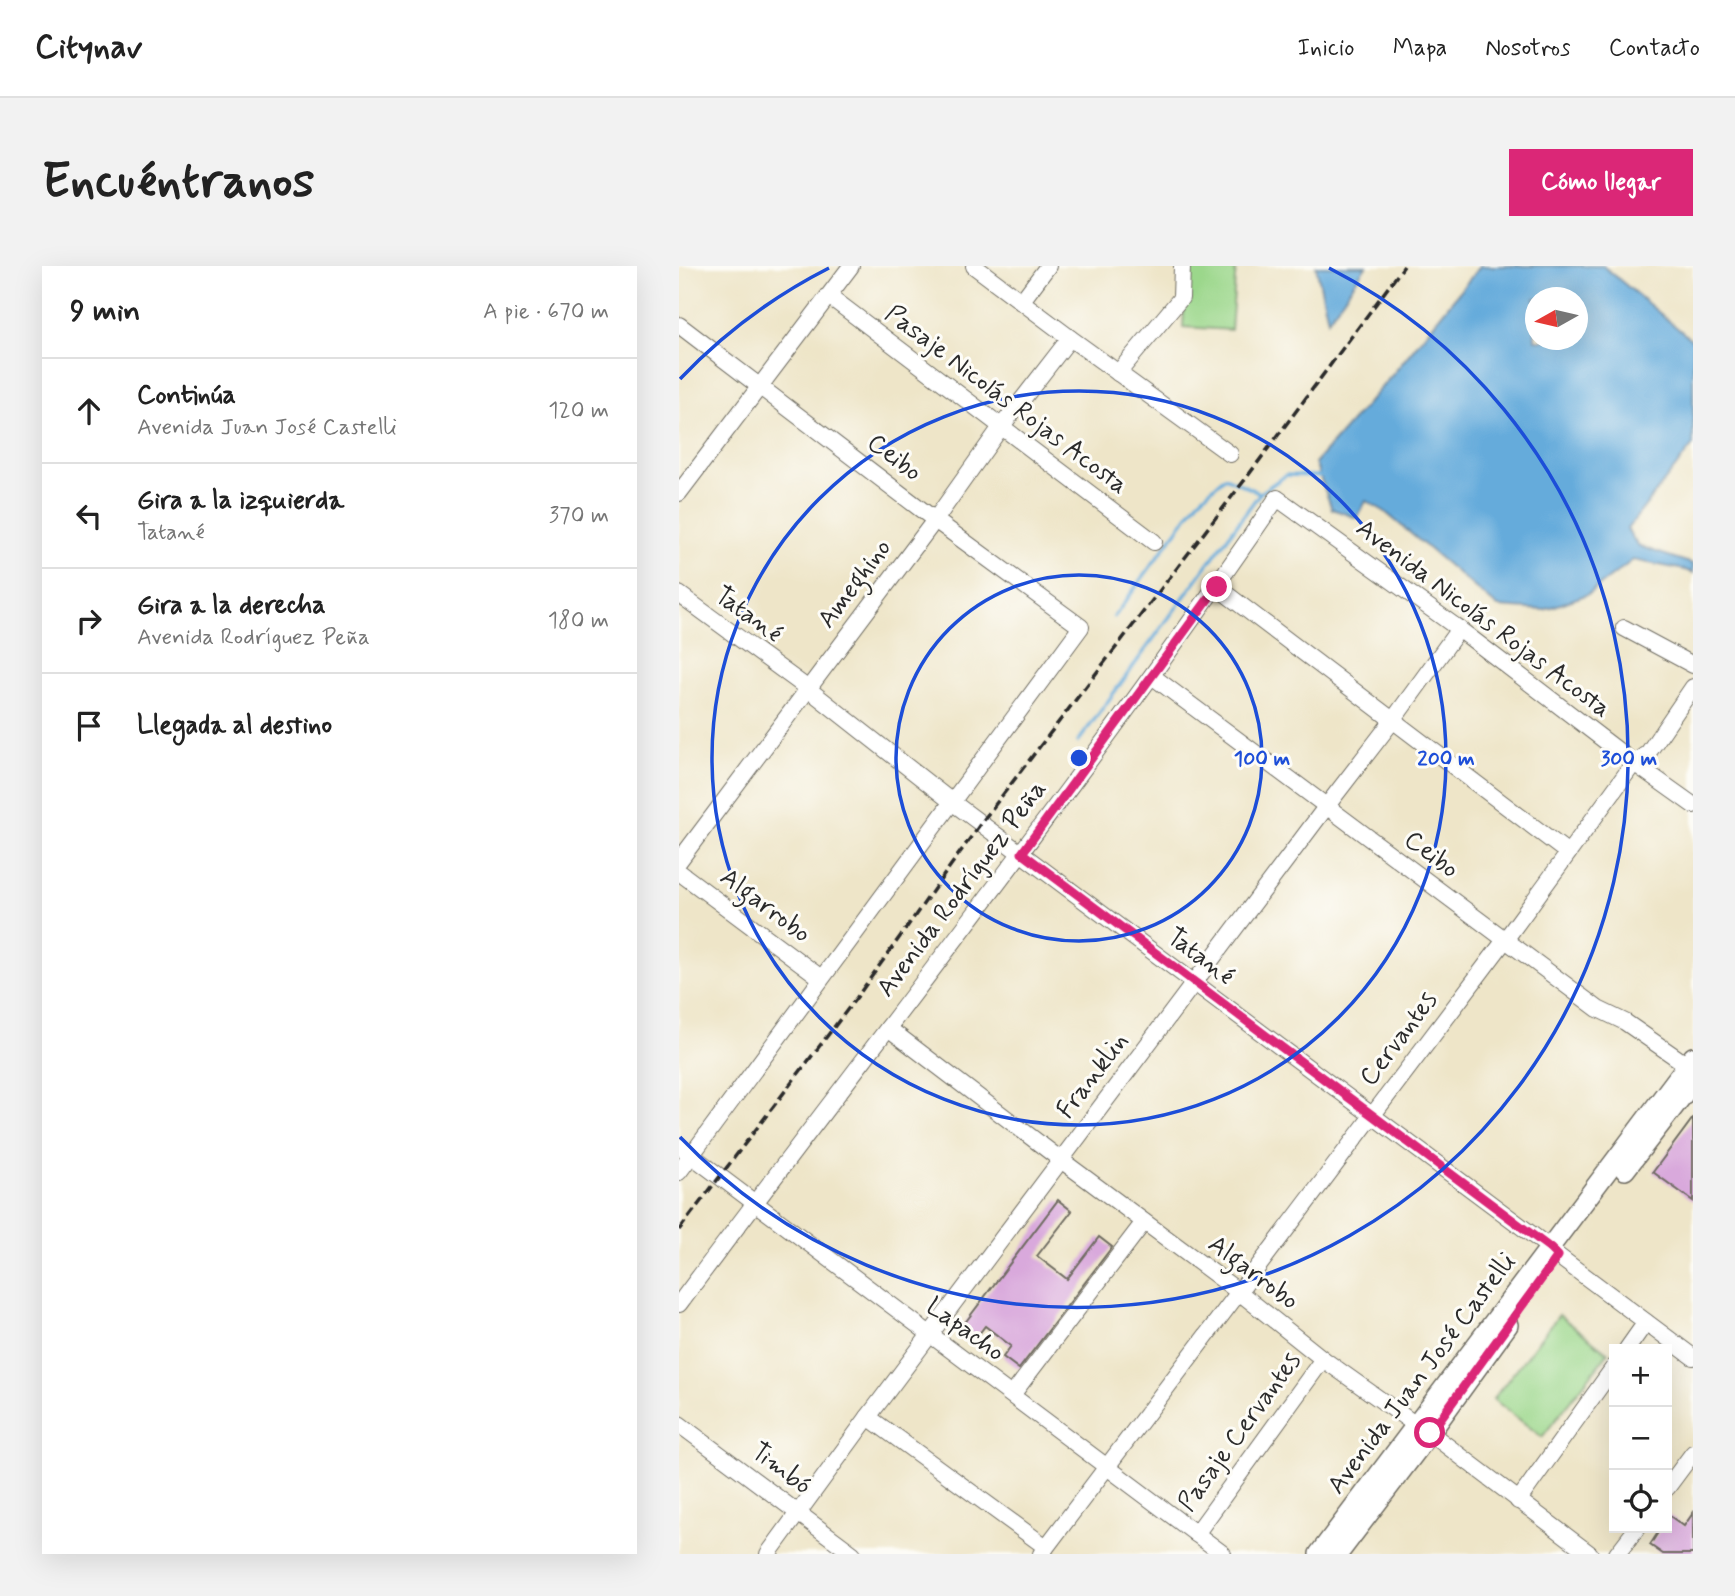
<!DOCTYPE html>
<html lang="es">
<head>
<meta charset="utf-8">
<style>
	:root { --surface:#fff; --page:#f2f2f2; --text:#222; --muted:#767676; --line:#e0e0e0; --accent:#db2777 }
	body { margin:0; font-family:Mynerve,sans-serif; background:var(--page); color:var(--text) }
	.controls { position:absolute; right:21px; bottom:21px; display:grid; overflow:hidden; border-radius:0px; box-shadow:0 7px 28px #0002 }
	.controls button { width:63px; height:63px; display:grid; place-items:center; padding:0; border:0; border-bottom:2px solid var(--line); background:var(--surface); color:var(--text); font:35px sans-serif }
	.compass { position:absolute; left:846px; top:21px; width:63px; height:63px; border-radius:50%; background:var(--surface); box-shadow:0 7px 28px #0002; rotate:262deg }
	.stop { position:absolute; width:21px; height:21px; margin:-16px; border:5px solid #db2777; border-radius:50%; background:#fff }
	.stop.end { background:#db2777; border-color:#fff; box-shadow:0 2px 7px #0008 }
	.list { margin:0; padding:0; list-style:none }
	h2 { display:flex; justify-content:space-between; align-items:center; height:91px; margin:0; padding:0 28px; font-size:30px }
	h2 small { font-size:23px; font-weight:400; color:var(--muted) }
	.list li { display:grid; grid-template-columns:46px 1fr auto; gap:21px; align-items:center; box-sizing:border-box; height:105px; padding:0 28px; border-top:2px solid var(--line) }
	.list b { display:block; font-size:26px; white-space:nowrap }
	.list p { margin:0; font-size:23px; white-space:nowrap; color:var(--muted) }
	.list em { font-size:23px; font-style:normal; color:var(--muted) }
	.icon { flex:none; width:38px; height:38px; fill:none; stroke:currentColor; stroke-width:2; stroke-linecap:round; stroke-linejoin:round }
	.map { position:relative; flex:none; width:1014px; height:1288px; overflow:hidden; border-radius:0px }
	header { display:flex; align-items:center; gap:42px; box-sizing:border-box; height:98px; padding:0 35px; background:var(--surface); border-bottom:2px solid var(--line) }
	header strong { font-size:33px }
	nav { display:flex; gap:38px; margin-inline-start:auto; font-size:24px }
	.intro { display:flex; align-items:center; justify-content:space-between; box-sizing:border-box; height:168px; padding:0 42px }
	h1 { margin:0; font-size:49px }
	.button { padding:18px 32px; border-radius:0px; background:var(--accent); color:#fff; font-size:24px; font-weight:700 }
	main { display:flex; gap:42px; padding:0 42px }
	aside { flex:1; background:var(--surface); border-radius:0px; box-shadow:0 7px 28px #0002 }
	.map>svg:first-child { display:block }
	.green { fill:#9bd78b; stroke:#63815b; stroke-width:2 }
	.water { fill:#65abdb; stroke:#486b83; stroke-width:2; fill-rule:evenodd }
	.lines { fill:none; stroke-linecap:round; stroke-linejoin:round }
	.stream { stroke:#65abdb; stroke-width:3.5 }
	.building { fill:#d9a9dc }
	.minor-casing { stroke:#6f6c62; stroke-width:18 }
	.major-casing { stroke:#6f6c62; stroke-width:22 }
	.minor { stroke:#fff; stroke-width:16 }
	.major { stroke:#fff; stroke-width:19 }
	.rail { stroke:#2b2b2b; stroke-width:3.5; stroke-dasharray:10 5; stroke-linecap:butt }
	.route { stroke:#db2777; stroke-width:9 }
	.ring { fill:none; stroke:#1d4ed8; stroke-width:3.5 }
	.labels { text-anchor:middle; dominant-baseline:central; stroke-width:6; stroke-linejoin:round; paint-order:stroke }
	.street-label { font-size:26px; fill:#2b2b2b; stroke:#fdfcf7 }
	.centre { fill:#1d4ed8; stroke:#fdfcf7; stroke-width:3.5 }
	.ring-label { font-size:21px; text-anchor:middle; font-weight:bold; fill:#1d4ed8; stroke:#fdfcf7; stroke-width:6; stroke-linejoin:round; paint-order:stroke }
</style>
</head>
<body>
<header>
<strong>Citynav</strong>
<nav><a>Inicio</a><a>Mapa</a><a>Nosotros</a><a>Contacto</a></nav>
</header>
<div class="intro"><h1>Encuéntranos</h1><a class="button">Cómo llegar</a></div>
<main>
<aside>
<h2>9 min<small>A pie · 670 m</small></h2>
<ul class="list">
<li><svg class="icon" aria-label="ahead" viewBox="0 0 24 24"><path d="M12 20V5M6 11l6-6 6 6"/></svg><div><b>Continúa</b><p>Avenida Juan José Castelli</p></div><em>120 m</em></li>
<li><svg class="icon" aria-label="left" viewBox="0 0 24 24"><path d="M17 20v-9H6M10 6l-5 5 5 5"/></svg><div><b>Gira a la izquierda</b><p>Tatané</p></div><em>370 m</em></li>
<li><svg class="icon" aria-label="right" viewBox="0 0 24 24"><path d="M7 20v-9h11M14 6l5 5-5 5"/></svg><div><b>Gira a la derecha</b><p>Avenida Rodríguez Peña</p></div><em>180 m</em></li>
<li><svg class="icon" aria-label="arrive" viewBox="0 0 24 24"><path d="M6 21V4h12l-3 4 3 4H6"/></svg><div><b>Llegada al destino</b></div></li>
</ul>
</aside>
<div class="map">
<svg width="1014" height="1288" viewBox="0 0 1014 1288">
	<rect width="100%" height="100%" fill="#fdfcf7"/>
	<filter id="ink" filterUnits="userSpaceOnUse"><feTurbulence type="fractalNoise" baseFrequency=".0143" numOctaves="2"/><feDisplacementMap in="SourceGraphic" scale="14" xChannelSelector="R" yChannelSelector="G"/><feConvolveMatrix kernelMatrix="1 2 1 2 8 2 1 2 1" color-interpolation-filters="sRGB"/></filter>
	<filter id="wash" filterUnits="userSpaceOnUse"><feTurbulence type="fractalNoise" baseFrequency=".00686" numOctaves="4" result="noise"/><feDisplacementMap in="SourceGraphic" scale="28" xChannelSelector="R" yChannelSelector="G"/><feGaussianBlur stdDeviation="1.57" result="paint"/><feColorMatrix in="noise" values="0 0 0 0 0 0 0 0 0 0 0 0 0 0 0 0 0 1.4 0 .05"/><feComposite in="paint" operator="in"/></filter>
	<g filter="url(#wash)">
		<rect width="100%" height="100%" fill="#eee5c8"/>
		<g class="green">
			<polygon points="508,0 557,0 552,64 504,61"/>
			<polygon points="880,1049 929,1087 863,1171 814,1133"/>
		</g>
		<g class="water">
			<polygon points="637,0 687,0 649,54"/>
			<path d="M801 0H924L1014 75V179L948 263 959 280 1014 298V307L1006 304 954 294 909 328 865 344 819 341 705 245 687 235 678 252 653 243 636 197 715 107ZM856 32H898V74H856Z"/>
		</g>
		<g class="lines">
			<g class="stream">
				<polyline points="435,351 520,234 546,211 581,227"/>
				<polyline points="399,476 581,227 607,209 641,210"/>
			</g>
		</g>
		<g id="blocks">
			<g class="building">
				<polygon points="1014,852 1014,935 974,906"/>
				<polygon points="379,934 393,945 358,990 388,1013 420,971 433,981 340,1103 324,1091 332,1080 306,1060 296,1073 282,1062"/>
				<polygon points="1014,1247 1014,1288 984,1288 971,1279 982,1262 988,1262 988,1248 1005,1260"/>
			</g>
		</g>
	</g>
	<g filter="url(#ink)">
		<use href="#blocks" fill-opacity="0" stroke="#6f6c62" stroke-width="2"/>
		<g class="lines">
			<g class="minor-casing">
				<g id="minor">
					<polyline points="295,0 391,72 551,188"/>
					<polyline points="150,30 475,276"/>
					<polyline points="342,36 369,0"/>
					<polyline points="0,59 256,254 402,361 0,906"/>
					<polyline points="439,107 502,32 503,0"/>
					<polyline points="0,227 172,0"/>
					<polyline points="538,321 889,587"/>
					<polyline points="0,328 128,422 273,536 871,982 879,990 1014,1091"/>
					<polyline points="945,362 1014,399"/>
					<polyline points="473,410 919,743 946,756 1008,799"/>
					<polyline points="0,595 256,254 322,161 391,72"/>
					<polyline points="0,606 142,712"/>
					<polyline points="209,762 382,894 560,1026 644,1093 737,1159 751,1167 911,1288"/>
					<polyline points="0,880 544,1288"/>
					<path d="M0 1038C200 770 409 508 598 232L780 363 955 497 1014 539"/>
					<polyline points="948,1083 967,1056"/>
					<polyline points="333,1129 465,956"/>
					<polyline points="189,1151 367,1281"/>
					<polyline points="0,1158 174,1288"/>
					<polyline points="988,1222 1014,1187"/>
					<polyline points="839,1235 935,1101"/>
					<polyline points="517,1268 644,1093"/>
					<polyline points="89,1288 189,1151 647,541 714,454 780,363"/>
					<polyline points="362,1288 826,674 955,497 969,487 1014,421"/>
					<polyline points="938,1288 958,1262"/>
				</g>
			</g>
			<g class="major-casing">
				<g id="major">
					<polyline points="946,904 1014,816"/>
					<polyline points="640,1288 1014,791"/>
					<polyline points="659,1288 751,1167 829,1059"/>
				</g>
			</g>
			<use href="#minor" class="minor"/>
			<use href="#major" class="major"/>
			<polyline class="rail" points="0,964 178,731 302,557 568,211 725,0"/>
		</g>
	</g>
	<g class="lines" filter="url(#ink)">
		<polyline class="route" points="538,321 343,587 871,982 879,990 751,1167"/>
	</g>
	<g class="ring">
		<circle cx="400" cy="492" r="183"/>
		<circle cx="400" cy="492" r="367"/>
		<path d="M1 113A550 550 0 0 1 150 2M650 2A550 550 0 1 1 1 871"/>
	</g>
	<g class="labels">
		<g class="street-label">
			<text transform="translate(327 134) rotate(37)">Pasaje Nicolás Rojas Acosta</text>
			<text transform="translate(215 192) rotate(37)">Ceibo</text>
			<text transform="translate(176 318) rotate(-53)">Ameghino</text>
			<text transform="translate(69 349) rotate(36)">Tatané</text>
			<text transform="translate(804 353) rotate(37)">Avenida Nicolás Rojas Acosta</text>
			<text transform="translate(752 589) rotate(37)">Ceibo</text>
			<text transform="translate(283 623) rotate(-53)">Avenida Rodríguez Peña</text>
			<text transform="translate(86 640) rotate(37)">Algarrobo</text>
			<text transform="translate(521 691) rotate(37)">Tatané</text>
			<text transform="translate(720 773) rotate(-53)">Cervantes</text>
			<text transform="translate(414 810) rotate(-53)">Franklin</text>
			<text transform="translate(574 1007) rotate(37)">Algarrobo</text>
			<text transform="translate(286 1064) rotate(36)">Lapacho</text>
			<text transform="translate(743 1108) rotate(-53)">Avenida Juan José Castelli</text>
			<text transform="translate(561 1166) rotate(-54)">Pasaje Cervantes</text>
			<text transform="translate(102 1203) rotate(37)">Timbó</text>
		</g>
	</g>
	<circle cx="400" cy="492" r="10" class="centre"/>
	<g class="ring-label">
		<text x="583" y="499">100 m</text>
		<text x="767" y="499">200 m</text>
		<text x="950" y="499">300 m</text>
	</g>
</svg>
<div class="controls">
<button>+</button>
<button>−</button>
<button><svg class="icon" aria-label="locate" viewBox="0 0 24 24"><circle cx="12" cy="12" r="6"/><path d="M12 2v4M12 18v4M2 12h4M18 12h4"/></svg></button>
</div>
<svg class="compass" viewBox="-18 -18 36 36"><path d="M0-13l5 13h-10z" fill="#e53935"/><path d="M0 13l5-13h-10z" fill="#767676"/></svg>
<div class="stop" style="left:751px;top:1167px"></div>
<div class="stop end" style="left:538px;top:321px"></div>
</div>
</main>
</body>
</html>
